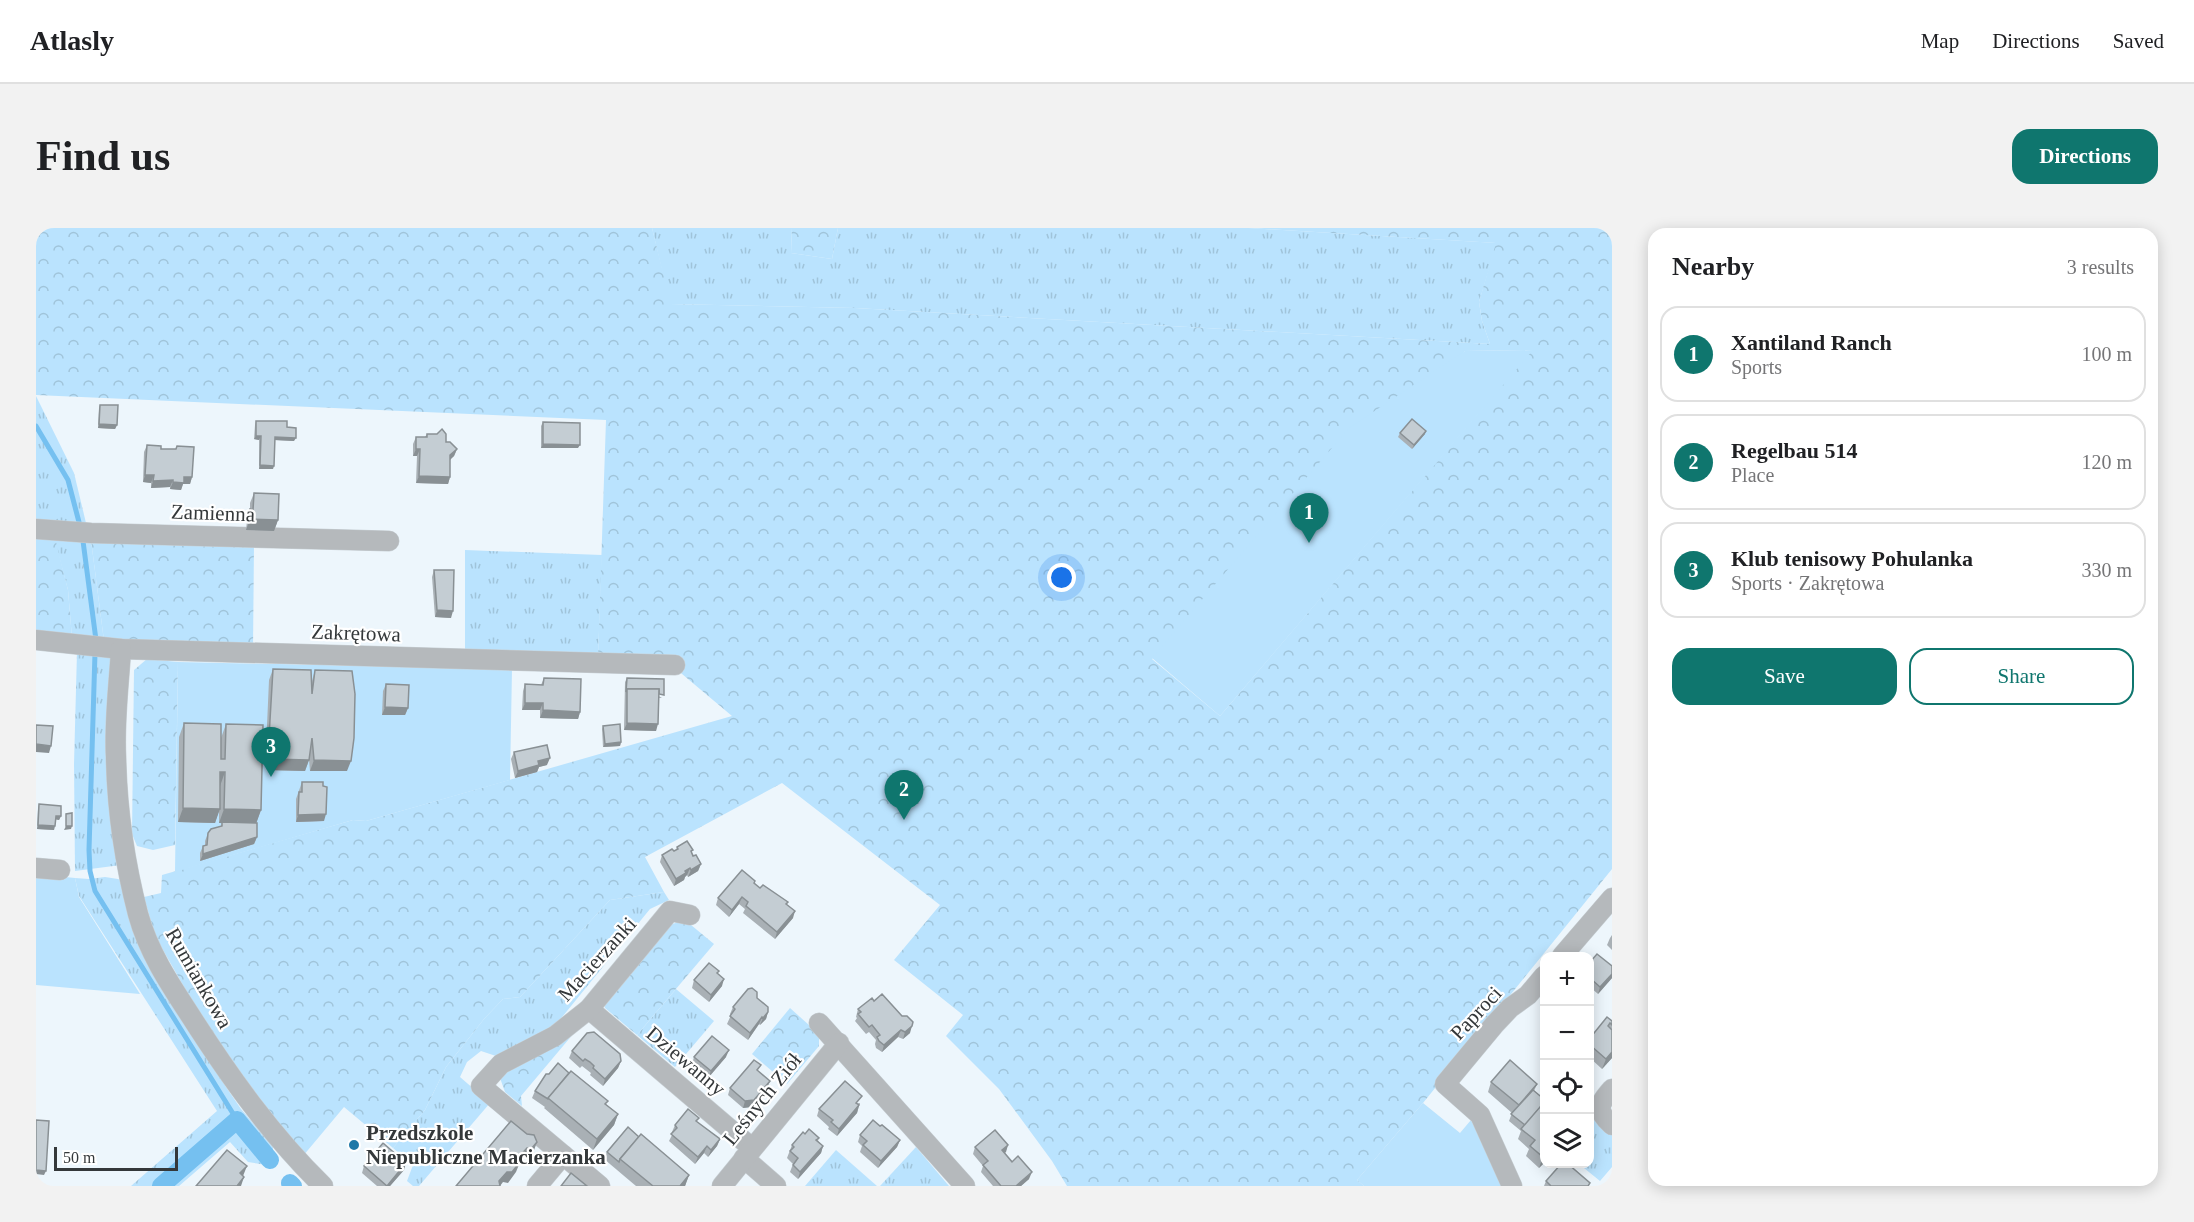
<!DOCTYPE html>
<html lang="en">
<head>
<meta charset="utf-8">
<style>
	:root { --surface:#fff; --page:#f2f2f2; --text:#202124; --muted:#757577; --line:#e0e0e0; --accent:#0f766e }
	body { margin:0; font-family:Georgia,serif; background:var(--page); color:var(--text) }
	.controls { position:absolute; right:18px; bottom:18px; display:grid; overflow:hidden; border-radius:12px; box-shadow:0 3px 15px #0003 }
	.controls button { width:54px; height:54px; display:grid; place-items:center; padding:0; border:0; border-bottom:2px solid var(--line); background:var(--surface); color:var(--text); font:30px sans-serif }
	.scale { position:absolute; left:18px; bottom:15px; width:124px; box-sizing:border-box; padding-left:6px; border:3px solid #34383a; border-top:0; font-size:16px; line-height:21px; white-space:nowrap; color:#34383a; -webkit-text-stroke:4px #fff; paint-order:stroke }
	.you { position:absolute; left:1026px; top:350px; width:21px; height:21px; margin:-15px; border:4px solid #fff; border-radius:50%; background:#1a73e8; box-shadow:0 0 0 9px #1a73e833 }
	.badge { display:grid; place-items:center; width:39px; height:39px; border-radius:50%; background:var(--accent); color:#fff; font-size:20px; font-weight:700 }
	.pin { position:absolute; translate:-50% -50px; filter:drop-shadow(0 2px 3px #0008) }
	.pin::after { content:''; position:absolute; top:32px; width:21px; height:18px; background:inherit; clip-path:polygon(0 0,100% 0,50% 100%) }
	.list { margin:0; padding:0; list-style:none }
	h2 { display:flex; justify-content:space-between; align-items:center; height:78px; margin:0; padding:0 24px; font-size:26px }
	h2 small { font-size:20px; font-weight:400; color:var(--muted) }
	.list li { display:grid; grid-template-columns:39px 1fr auto; gap:18px; align-items:center; box-sizing:border-box; height:96px; margin:0 12px 12px; padding:0 12px; border:2px solid var(--line); border-radius:18px }
	.list b { display:block; font-size:22px; white-space:nowrap }
	.list p { margin:0; font-size:20px; white-space:nowrap; color:var(--muted) }
	.list em { font-size:20px; font-style:normal; color:var(--muted) }
	.actions { display:flex; gap:12px; padding:18px 24px }
	.actions a { flex:1; padding:14px 0; border:2px solid var(--accent); border-radius:18px; text-align:center; font-size:21px; color:var(--accent) }
	.actions .main { background:var(--accent); color:#fff }
	.icon { flex:none; width:33px; height:33px; fill:none; stroke:currentColor; stroke-width:2; stroke-linecap:round; stroke-linejoin:round }
	.map { position:relative; flex:none; width:1576px; height:958px; overflow:hidden; border-radius:18px }
	header { display:flex; align-items:center; gap:36px; box-sizing:border-box; height:84px; padding:0 30px; background:var(--surface); border-bottom:2px solid var(--line) }
	header strong { font-size:28px }
	nav { display:flex; gap:33px; margin-inline-start:auto; font-size:21px }
	.intro { display:flex; align-items:center; justify-content:space-between; box-sizing:border-box; height:144px; padding:0 36px }
	h1 { margin:0; font-size:42px }
	.button { padding:15px 27px; border-radius:18px; background:var(--accent); color:#fff; font-size:21px; font-weight:700 }
	main { display:flex; gap:36px; padding:0 36px }
	aside { flex:1; background:var(--surface); border-radius:18px; box-shadow:0 3px 15px #0003 }
	.map>svg:first-child { display:block }
	.grass { fill:url(#grass-tufts) }
	.forest { fill:url(#forest-crowns); fill-rule:evenodd }
	.garden { fill:#bae3fe }
	.lines { fill:none; stroke-linecap:round; stroke-linejoin:round }
	.stream { stroke:#75c0f0; stroke-width:5 }
	.canal { stroke:#75c0f0; stroke-width:18 }
	.street-casing { stroke:#c8d0d5; stroke-width:21 }
	.street { stroke:#b5b9bc; stroke-width:20 }
	.wall { fill:#a9b0b5 }
	.shaded-wall { fill:#899094 }
	.building { fill:#c4cdd3; stroke:#899094; stroke-width:1.5 }
	.poi-dot { fill:#2078a7; stroke:#fff; stroke-width:2 }
	.labels { text-anchor:middle; dominant-baseline:central; stroke-width:4.5; stroke-linejoin:round; paint-order:stroke }
	.street-label { font-size:21px; fill:#34383a; stroke:#fff }
	.poi-label { font-size:21px; font-weight:bold; fill:#34383a; stroke:#fff; text-anchor:start }
</style>
</head>
<body>
<header>
<strong>Atlasly</strong>
<nav><a>Map</a><a>Directions</a><a>Saved</a></nav>
</header>
<div class="intro"><h1>Find us</h1><a class="button">Directions</a></div>
<main>
<div class="map">
<svg width="1576" height="958" viewBox="0 0 1576 958">
	<defs>
		<pattern id="grass-tufts" width="24" height="20" patternUnits="userSpaceOnUse" patternTransform="scale(1.5)"><rect width="24" height="20" fill="#bae3fe"/><path d="M3 7l-1-3M5 7V3M7 7l1-3M15 17l-1-3M17 17v-4M19 17l1-3" fill="none" stroke="#a0c4da"/></pattern>
		<pattern id="forest-crowns" width="20" height="18" patternUnits="userSpaceOnUse" patternTransform="scale(1.5)"><rect width="20" height="18" fill="#bae3fe"/><path d="M2 6a3 3 0 1 1 6 0M12 15a3 3 0 1 1 6 0" fill="none" stroke="#a0c4da"/></pattern>
	</defs>
	<rect width="100%" height="100%" fill="#edf6fc"/>
	<g class="grass">
		<polygon points="616,0 756,0 755,25 796,31 802,0 1213,0 1461,15 1443,74 1446,93 1454,116 819,80 634,76"/>
		<polygon points="0,168 38,245 50,295 0,292"/>
		<polygon points="55,312 68,413 36,410 32,362 19,313"/>
		<polygon points="429,322 566,327 562,428 429,425"/>
		<polygon points="41,424 73,427 78,433 85,637 39,643 38,536"/>
		<polygon points="69,649 82,651 92,655 103,713 190,859 205,881 237,918 237,929 230,937 212,934 194,914 143,958 95,958 181,883 43,668 39,650 53,651"/>
		<polygon points="628,664 633,672 614,681 518,799 460,828 445,823 431,834 424,849 454,875 383,958 377,958 371,953 377,937 357,920 389,882 410,839 448,791 467,771 484,769 574,672"/>
		<polygon points="640,761 678,793 639,839 601,807"/>
		<polygon points="1554,888 1576,907 1576,939 1564,953 1543,936 1554,936"/>
		<polygon points="880,919 913,958 844,958"/>
		<polygon points="800,922 841,958 769,958"/>
	</g>
	<g class="forest">
		<path d="M0 0H616L635 76 819 80 1454 116 1446 93 1443 74 1460 15 1213 0H1576V641L1387 875 1321 952 1328 958H1031L1016 933 963 861 910 808 927 787 858 732 904 677 746 555 609 629 628 664 574 672 484 769 467 771 448 791 410 839 389 882 357 920 308 879 267 928 219 871 164 787 119 708 108 669 125 665 126 647 317 592 330 593 696 488 627 430 562 428 570 192 0 167ZM1496 122 1184 488 1116 431 1429 123Z"/>
		<polygon points="756,0 802,0 796,31 755,25"/>
		<polygon points="0,305 18,306 32,362 36,410 0,407"/>
		<polygon points="55,312 218,316 217,420 68,413"/>
		<polygon points="111,431 142,434 139,617 117,622 101,618 96,606 98,442"/>
		<polygon points="649,692 678,716 601,807 569,780 567,769 627,699"/>
		<polygon points="754,780 783,806 783,818 751,856 716,826"/>
		<polygon points="538,805 485,868 486,878 469,864 464,850 468,842"/>
	</g>
	<g class="garden">
		<polygon points="1497,122 1184,488 1116,430 1313,200 1429,123"/>
		<polygon points="142,434 476,441 474,552 330,593 317,592 139,644"/>
		<polygon points="0,646 39,650 43,669 104,766 0,757"/>
		<polygon points="1387,875 1424,905 1435,892 1467,958 1328,958 1321,952"/>
	</g>
	<g class="lines">
		<g class="stream">
			<polyline points="0,198 32,252 44,298"/>
			<polyline points="47,313 60,412"/>
			<polyline points="59,425 53,622 54,643 59,663 201,892"/>
		</g>
		<g class="canal">
			<polyline points="254,955 257,958"/>
			<polyline points="125,958 201,892 234,932"/>
		</g>
		<g class="street-casing">
			<g id="street">
				<polyline points="0,301 55,305 353,313"/>
				<polyline points="0,412 85,421 639,437"/>
				<path d="M85 421C83 456 78 493 80 529 81 581 89 636 102 686 112 723 133 755 154 787 193 848 235 907 287 958"/>
				<polyline points="0,640 24,642"/>
				<polyline points="1526,728 1576,670"/>
				<polyline points="553,781 716,920"/>
				<polyline points="783,795 929,958"/>
				<path d="M1576 861C1563 876 1559 882 1576 897"/>
				<polyline points="708,930 740,958"/>
				<polyline points="501,958 527,927"/>
				<polyline points="564,958 445,858 465,836 519,808 553,781 634,683 654,687"/>
				<polyline points="686,958 803,815"/>
				<polyline points="1476,958 1444,887 1409,856 1458,797 1474,780 1492,767 1508,748"/>
			</g>
		</g>
		<use href="#street" class="street"/>
	</g>
	<g class="wall">
		<polygon points="64,177 81,197 79,201 62,200 63,180"/>
		<polygon points="220,193 251,199 258,213 239,212 237,241 223,241 223,212 218,211 219,197"/>
		<polygon points="507,194 542,220 505,220 505,198"/>
		<polygon points="1364,205 1389,206 1376,221 1362,209"/>
		<polygon points="391,206 410,214 421,221 418,228 414,231 414,249 412,256 380,255 381,228 377,228 377,216 380,209 389,209"/>
		<polygon points="111,217 125,221 140,221 141,218 156,249 154,256 147,256 145,262 134,261 134,259 115,260 115,255 107,254 108,224"/>
		<polygon points="218,265 242,292 238,303 210,302 211,292 214,284 214,275"/>
		<polygon points="398,342 415,390 399,389 396,349"/>
		<polygon points="237,441 276,453 279,442 311,543 274,543 273,532 269,543 231,542 230,520 233,452"/>
		<polygon points="508,450 544,484 542,491 504,490 504,482 486,482 487,463 489,456 505,457"/>
		<polygon points="591,450 626,470 623,470 620,503 588,502 589,454"/>
		<polygon points="350,456 372,480 369,487 346,487 347,463"/>
		<polygon points="148,495 185,510 190,496 225,582 220,595 221,609 218,616 164,633 164,625 167,618 169,618 169,613 172,605 185,598 186,595 183,595 183,582 179,595 142,594 143,509"/>
		<polygon points="567,498 585,514 584,518 567,519 566,501"/>
		<polygon points="478,524 511,537 503,539 501,544 479,550 475,531"/>
		<polygon points="266,554 288,593 260,594 260,571"/>
		<polygon points="3,576 25,588 23,592 19,591 18,602 1,601 2,580"/>
		<polygon points="641,619 656,625 665,636 662,643 652,649 651,647 649,649 648,652 638,658 624,634 626,627 638,623 640,622"/>
		<polygon points="719,653 718,656 724,660 752,674 751,676 757,690 739,711 707,685 709,681 703,676 693,689 680,677 682,670"/>
		<polygon points="1576,707 1576,722 1571,717 1574,710"/>
		<polygon points="1554,734 1576,738 1576,750 1562,766 1554,759"/>
		<polygon points="658,752 686,758 673,774 656,760"/>
		<polygon points="721,770 732,784 730,791 724,797 723,796 712,812 691,796 695,787 694,786 697,779"/>
		<polygon points="822,781 874,805 867,811 862,809 846,824 840,820 839,816 840,812 833,804 830,806 819,793 821,790 820,789"/>
		<polygon points="1576,793 1576,830 1566,841 1554,830 1554,810"/>
		<polygon points="536,823 585,833 582,840 567,858 554,847 555,845 546,838 544,840 533,830"/>
		<polygon points="658,829 690,829 672,850 656,836"/>
		<polygon points="723,844 731,860 715,879 707,880 692,867 694,860"/>
		<polygon points="533,845 582,886 578,897 557,922 508,880 509,879 496,870 499,863"/>
		<polygon points="1455,854 1501,856 1498,863 1509,872 1509,875 1506,881 1509,884 1509,934 1503,940 1490,928 1493,921 1482,911 1485,903 1473,893 1476,885 1452,864"/>
		<polygon points="824,875 821,885 801,908 792,901 793,899 781,888 783,881"/>
		<polygon points="661,894 684,911 681,918 672,929 668,925 659,936 633,913 637,905 636,904 639,897"/>
		<polygon points="844,898 864,912 861,919 842,940 824,924 826,918 822,914 824,907"/>
		<polygon points="769,906 783,910 782,913 787,918 785,925 762,951 754,944 757,936 751,930 756,917"/>
		<polygon points="603,909 653,947 649,958 600,958 568,931 571,924"/>
		<polygon points="972,917 969,925 993,951 985,958 957,958 945,944 947,938 937,926 939,919"/>
		<polygon points="328,938 368,942 354,958 341,958 326,945"/>
		<polygon points="1510,953 1553,958 1508,958"/>
	</g>
	<g class="shaded-wall">
		<polygon points="63,196 81,197 79,201 62,200"/>
		<polygon points="1390,203 1389,206 1376,221 1378,217"/>
		<polygon points="220,208 225,208 223,212 218,211"/>
		<polygon points="239,209 260,210 258,213 238,212"/>
		<polygon points="507,216 544,217 542,220 505,220"/>
		<polygon points="380,221 384,221 381,228 377,228"/>
		<polygon points="421,221 418,228 412,234 414,227"/>
		<polygon points="224,237 238,238 237,241 223,241"/>
		<polygon points="109,247 118,247 115,255 107,254"/>
		<polygon points="383,248 414,249 412,256 380,255"/>
		<polygon points="148,249 156,249 154,256 147,256 145,262 134,261 137,254"/>
		<polygon points="137,252 134,259 115,260 117,253"/>
		<polygon points="214,291 242,292 238,303 210,302"/>
		<polygon points="401,382 417,383 415,390 399,389"/>
		<polygon points="489,475 507,475 504,482 486,482"/>
		<polygon points="349,479 372,480 369,487 346,487"/>
		<polygon points="507,482 544,484 542,491 504,490"/>
		<polygon points="591,495 622,496 620,503 588,502"/>
		<polygon points="585,514 584,518 567,519 569,516"/>
		<polygon points="0,516 15,518 13,525 0,524"/>
		<polygon points="514,530 511,537 503,539 501,544 479,550 482,543 502,533"/>
		<polygon points="235,531 273,532 269,543 231,542"/>
		<polygon points="278,532 315,533 311,543 274,543"/>
		<polygon points="184,544 189,544 184,558"/>
		<polygon points="147,580 184,581 179,595 142,594"/>
		<polygon points="188,581 225,582 220,596 183,595"/>
		<polygon points="290,586 288,593 260,594 262,587"/>
		<polygon points="20,588 25,588 23,592 18,591"/>
		<polygon points="2,597 19,598 18,602 1,601"/>
		<polygon points="30,598 36,598 35,601 28,602"/>
		<polygon points="221,609 218,616 164,633 167,626"/>
		<polygon points="665,636 662,643 652,649 655,642"/>
		<polygon points="654,640 651,647 649,649 648,652 638,658 640,651 649,643"/>
		<polygon points="706,669 703,676 693,689 696,682"/>
		<polygon points="759,683 757,690 739,711 741,704"/>
		<polygon points="1576,746 1576,750 1562,766 1564,759"/>
		<polygon points="688,751 686,758 673,774 675,767"/>
		<polygon points="732,784 730,791 724,797 727,790"/>
		<polygon points="726,789 723,796 712,812 714,805"/>
		<polygon points="876,798 874,805 867,811 869,804"/>
		<polygon points="865,802 862,809 846,824 848,817"/>
		<polygon points="693,822 690,829 672,850 675,843"/>
		<polygon points="1576,824 1576,830 1566,841 1570,831"/>
		<polygon points="585,833 582,840 567,858 569,851"/>
		<polygon points="734,853 731,860 715,879 707,880 709,873"/>
		<polygon points="823,877 821,885 801,908 803,901"/>
		<polygon points="582,886 578,897 557,922 561,911"/>
		<polygon points="684,911 681,918 672,929 675,922"/>
		<polygon points="864,912 861,919 842,940 845,933"/>
		<polygon points="501,914 497,925 492,931 487,930 484,934 480,944 472,955 467,954 464,958 463,953 491,920"/>
		<polygon points="972,917 970,924 964,929 966,922"/>
		<polygon points="671,918 668,925 659,936 662,929"/>
		<polygon points="787,918 785,925 762,951 764,944"/>
		<polygon points="1509,928 1509,934 1503,940 1507,929"/>
		<polygon points="370,935 368,942 354,958 351,958"/>
		<polygon points="211,938 207,948 204,945"/>
		<polygon points="0,942 10,943 8,947 0,946"/>
		<polygon points="996,944 993,951 985,958 980,958"/>
		<polygon points="653,947 649,958 644,958"/>
		<polygon points="208,949 205,958 201,958"/>
	</g>
	<g class="building">
		<polygon points="64,177 82,177 81,197 63,196"/>
		<polygon points="1376,191 1390,203 1378,217 1364,205"/>
		<polygon points="220,193 251,193 251,199 260,200 260,210 239,209 238,238 224,237 225,208 220,208"/>
		<polygon points="507,194 544,195 544,217 507,216"/>
		<polygon points="406,201 410,206 410,214 414,214 421,221 414,227 414,249 383,248 384,221 380,221 380,209 391,209 391,206 401,206"/>
		<polygon points="111,217 125,218 125,221 140,221 141,218 158,219 156,249 148,249 148,255 137,254 137,252 117,253 118,247 109,247"/>
		<polygon points="218,265 243,266 242,292 214,291 214,281 217,282"/>
		<polygon points="398,342 418,342 417,383 401,382"/>
		<polygon points="237,441 275,442 276,466 279,442 316,443 319,466 318,510 315,533 278,532 276,510 273,532 235,531 233,509"/>
		<polygon points="508,450 545,451 544,484 507,482 507,475 489,475 489,456 507,457"/>
		<polygon points="591,450 628,451 628,467 623,466 623,461 591,461 590,464"/>
		<polygon points="350,456 373,457 372,480 349,479"/>
		<polygon points="591,461 623,461 622,496 591,495"/>
		<polygon points="148,495 185,496 185,531 189,531 190,496 227,497 225,582 188,581 189,544 184,544 184,581 147,580"/>
		<polygon points="584,496 585,514 569,516 567,498"/>
		<polygon points="0,497 17,498 15,518 0,516"/>
		<polygon points="511,517 514,530 502,533 503,537 482,543 478,524"/>
		<polygon points="266,554 287,554 287,558 291,559 290,586 262,587 263,564 266,564"/>
		<polygon points="3,576 25,578 25,588 20,588 19,598 2,597"/>
		<polygon points="36,585 36,598 30,598 30,586"/>
		<polygon points="186,594 221,595 221,609 167,626 167,618 171,617 172,605 175,601 186,598"/>
		<polygon points="651,613 657,622 655,623 657,628 660,627 665,636 655,642 654,640 649,643 650,645 640,651 626,627 636,621 638,623 642,621 641,619"/>
		<polygon points="706,642 719,653 718,655 724,660 727,657 752,674 750,676 759,683 741,704 710,678 712,674 706,669 696,682 682,670"/>
		<polygon points="1561,726 1576,738 1576,746 1564,759 1554,750 1554,734"/>
		<polygon points="673,735 683,743 681,745 688,751 675,767 658,752"/>
		<polygon points="716,760 721,764 721,770 732,779 732,784 727,790 726,789 714,805 694,788 699,781 697,779 712,761"/>
		<polygon points="846,766 866,788 871,788 877,794 876,798 869,804 865,802 848,817 843,813 841,809 844,807 836,797 833,799 822,786 825,784 822,781 836,770 838,773"/>
		<polygon points="1571,789 1576,793 1576,797 1574,795 1572,798 1576,802 1576,824 1570,831 1554,817 1554,810"/>
		<polygon points="558,804 584,826 585,833 569,851 557,840 558,838 554,834 549,831 547,833 536,823 551,805"/>
		<polygon points="676,808 693,822 675,843 658,829"/>
		<polygon points="718,832 725,837 721,842 734,853 718,872 709,873 694,860"/>
		<polygon points="1474,832 1501,856 1483,877 1455,854"/>
		<polygon points="522,835 533,845 512,871 499,863 510,846 513,846"/>
		<polygon points="535,843 572,873 569,876 582,886 561,911 512,870"/>
		<polygon points="809,853 826,868 820,875 823,877 803,901 795,894 797,892 783,881"/>
		<polygon points="1497,862 1509,872 1509,874 1489,897 1475,886"/>
		<polygon points="1504,879 1509,884 1509,928 1507,929 1494,918 1499,912 1485,901"/>
		<polygon points="652,881 663,890 660,893 684,911 675,922 671,918 662,929 635,906 641,900 639,897"/>
		<polygon points="0,892 13,893 10,943 0,942"/>
		<polygon points="837,892 844,898 846,897 864,912 845,933 827,917 831,913 824,907"/>
		<polygon points="475,893 491,906 498,907 501,914 496,920 491,920 483,929 484,934 476,944 471,944 463,953 464,958 420,958"/>
		<polygon points="592,899 603,909 584,931 583,934 571,924"/>
		<polygon points="773,901 783,910 780,912 787,918 764,944 757,937 762,930 754,923 758,919 756,917 767,904 769,906"/>
		<polygon points="959,902 972,917 966,922 976,934 982,928 996,944 980,958 965,958 947,937 952,933 939,919"/>
		<polygon points="605,906 653,947 644,958 617,958 584,931"/>
		<polygon points="347,915 370,935 351,958 328,938"/>
		<polygon points="191,922 211,938 204,945 208,949 201,958 160,958"/>
		<polygon points="1525,936 1532,936 1554,955 1552,958 1515,958 1510,953"/>
		<polygon points="535,945 551,958 525,958"/>
	</g>
	<circle class="poi-dot" cx="318" cy="917" r="6"/>
	<g class="labels">
		<g class="street-label">
			<text transform="translate(177 285) rotate(2)">Zamienna</text>
			<text transform="translate(320 405) rotate(2)">Zakrętowa</text>
			<text transform="translate(561 731) rotate(-48)">Macierzanki</text>
			<text transform="translate(163 750) rotate(60)">Rumiankowa</text>
			<text transform="translate(1440 785) rotate(-47)">Paproci</text>
			<text transform="translate(650 833) rotate(40)">Dziewanny</text>
			<text transform="translate(726 871) rotate(-51)">Leśnych Ziół</text>
		</g>
		<g class="poi-label">
			<text x="330" y="905">Przedszkole<tspan x="330" dy="24">Niepubliczne Macierzanka</tspan></text>
		</g>
	</g>
</svg>
<div class="controls">
<button>+</button>
<button>−</button>
<button><svg class="icon" aria-label="locate" viewBox="0 0 24 24"><circle cx="12" cy="12" r="6"/><path d="M12 2v4M12 18v4M2 12h4M18 12h4"/></svg></button>
<button><svg class="icon" aria-label="layers" viewBox="0 0 24 24"><path d="M12 4l9 5-9 5-9-5zM3 14l9 5 9-5"/></svg></button>
</div>
<div class="scale">50 m</div>
<div class="you"></div>
<div class="pin badge" style="left:1273px;top:315px">1</div>
<div class="pin badge" style="left:868px;top:592px">2</div>
<div class="pin badge" style="left:235px;top:549px">3</div>
</div>
<aside>
<h2>Nearby<small>3 results</small></h2>
<ul class="list">
<li><span class="badge">1</span><div><b>Xantiland Ranch</b><p>Sports</p></div><em>100 m</em></li>
<li><span class="badge">2</span><div><b>Regelbau 514</b><p>Place</p></div><em>120 m</em></li>
<li><span class="badge">3</span><div><b>Klub tenisowy Pohulanka</b><p>Sports · Zakrętowa</p></div><em>330 m</em></li>
</ul>
<div class="actions"><a class="main">Save</a><a>Share</a></div>
</aside>
</main>
</body>
</html>
